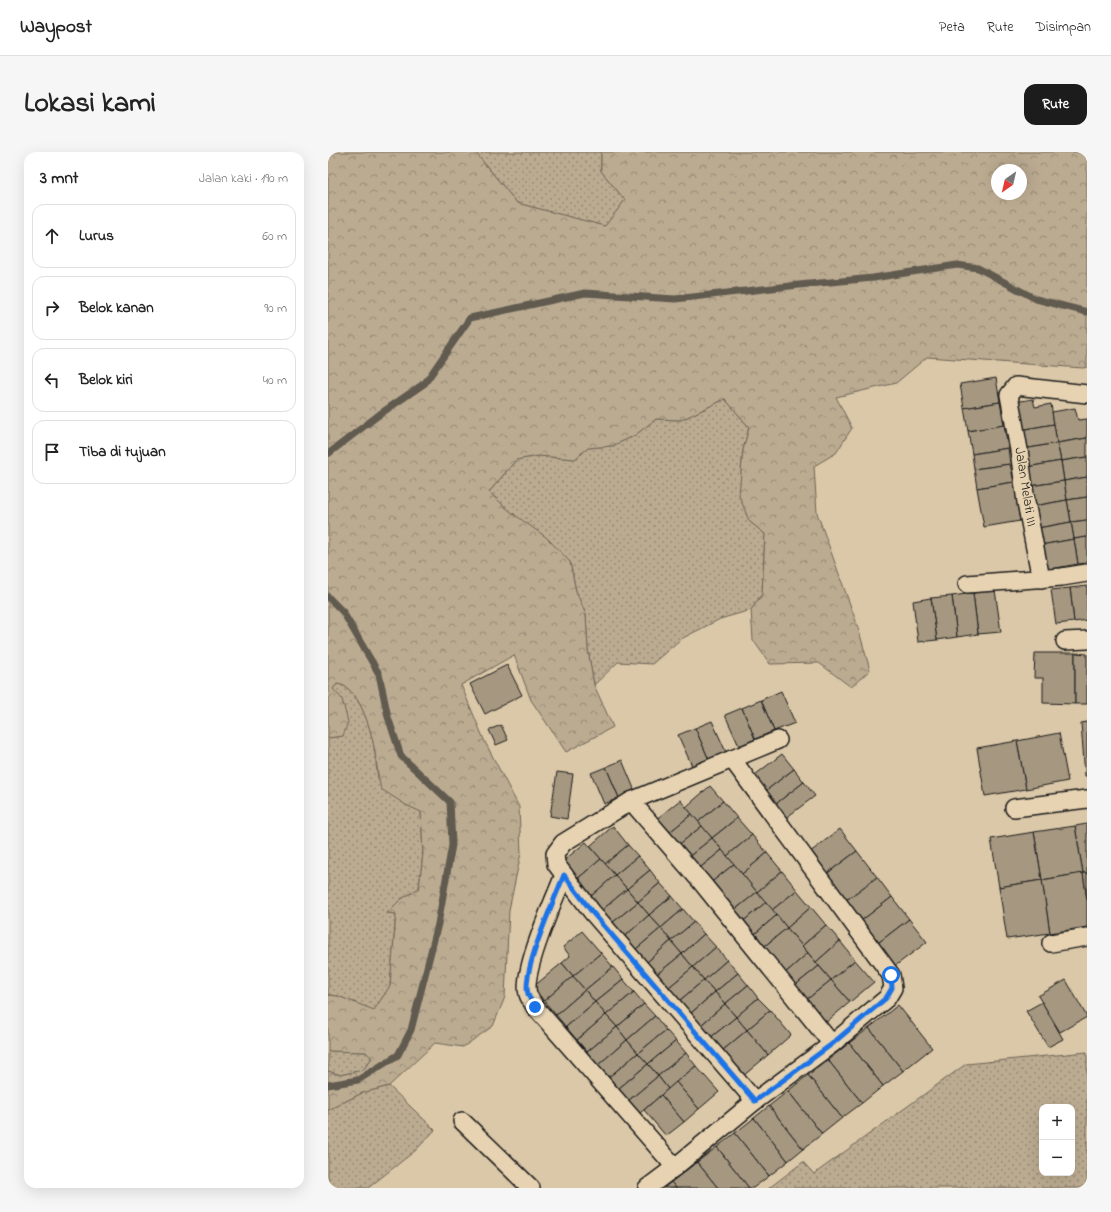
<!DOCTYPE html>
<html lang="id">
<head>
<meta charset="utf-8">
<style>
	:root { --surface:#fff; --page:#f6f6f6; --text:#222; --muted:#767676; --line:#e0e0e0; --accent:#1c1c1c }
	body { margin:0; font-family:"Indie Flower",sans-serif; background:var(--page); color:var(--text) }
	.controls { position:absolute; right:12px; bottom:12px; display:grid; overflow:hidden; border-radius:8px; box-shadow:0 4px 16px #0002 }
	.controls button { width:36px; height:36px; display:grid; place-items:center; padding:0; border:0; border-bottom:1px solid var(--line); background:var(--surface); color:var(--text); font:20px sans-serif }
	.compass { position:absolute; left:663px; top:12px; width:36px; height:36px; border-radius:50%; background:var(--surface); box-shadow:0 4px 16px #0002; rotate:214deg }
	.stop { position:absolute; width:12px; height:12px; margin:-9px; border:3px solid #1a73e8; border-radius:50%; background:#fff }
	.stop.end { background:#1a73e8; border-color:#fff; box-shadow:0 1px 4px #0008 }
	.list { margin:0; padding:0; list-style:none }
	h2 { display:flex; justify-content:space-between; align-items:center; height:52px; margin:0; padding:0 16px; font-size:17px }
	h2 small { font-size:13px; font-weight:400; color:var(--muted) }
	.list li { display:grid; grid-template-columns:26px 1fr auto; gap:12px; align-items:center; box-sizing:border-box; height:64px; margin:0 8px 8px; padding:0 8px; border:1px solid var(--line); border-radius:12px }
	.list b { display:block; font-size:15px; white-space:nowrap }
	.list em { font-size:13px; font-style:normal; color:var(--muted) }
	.icon { flex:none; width:22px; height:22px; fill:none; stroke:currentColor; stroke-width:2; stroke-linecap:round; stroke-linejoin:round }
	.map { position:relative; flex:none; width:759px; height:1036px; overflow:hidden; border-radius:12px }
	header { display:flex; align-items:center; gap:24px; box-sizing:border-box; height:56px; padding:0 20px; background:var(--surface); border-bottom:1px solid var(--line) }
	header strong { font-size:19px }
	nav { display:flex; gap:22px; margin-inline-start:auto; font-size:14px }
	.intro { display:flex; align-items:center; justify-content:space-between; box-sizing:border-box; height:96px; padding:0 24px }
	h1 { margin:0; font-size:28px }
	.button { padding:10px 18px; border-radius:12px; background:var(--accent); color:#fff; font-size:14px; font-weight:700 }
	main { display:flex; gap:24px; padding:0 24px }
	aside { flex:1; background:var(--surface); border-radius:12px; box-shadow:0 4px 16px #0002 }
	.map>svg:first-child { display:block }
	.grass { fill:url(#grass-dots); stroke:#6c6456; fill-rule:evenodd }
	.forest { fill:url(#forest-crowns); stroke:#6c6456; fill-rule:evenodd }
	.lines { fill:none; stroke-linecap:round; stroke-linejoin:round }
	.stream { stroke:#615a4f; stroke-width:7 }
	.building { fill:#a59780; stroke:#1c1c1c }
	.minor-casing { stroke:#1c1c1c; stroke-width:20 }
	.minor { stroke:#e7d3b1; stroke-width:17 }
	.route { stroke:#1a73e8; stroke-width:5 }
	.labels { text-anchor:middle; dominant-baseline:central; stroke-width:3; stroke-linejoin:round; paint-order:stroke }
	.street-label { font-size:14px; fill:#1c1c1c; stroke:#e7d3b1 }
</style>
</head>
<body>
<header>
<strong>Waypost</strong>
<nav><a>Peta</a><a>Rute</a><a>Disimpan</a></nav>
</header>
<div class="intro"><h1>Lokasi kami</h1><a class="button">Rute</a></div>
<main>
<aside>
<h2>3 mnt<small>Jalan kaki · 190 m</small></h2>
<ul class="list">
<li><svg class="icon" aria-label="ahead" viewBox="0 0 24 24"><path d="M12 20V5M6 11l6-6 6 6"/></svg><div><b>Lurus</b></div><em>60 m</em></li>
<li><svg class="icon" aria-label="right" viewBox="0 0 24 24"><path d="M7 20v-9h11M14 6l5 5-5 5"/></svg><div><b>Belok kanan</b></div><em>90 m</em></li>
<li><svg class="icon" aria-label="left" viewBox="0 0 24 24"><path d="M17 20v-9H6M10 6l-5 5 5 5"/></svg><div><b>Belok kiri</b></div><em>40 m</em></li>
<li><svg class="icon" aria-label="arrive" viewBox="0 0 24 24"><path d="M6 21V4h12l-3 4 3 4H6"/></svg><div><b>Tiba di tujuan</b></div></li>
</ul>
</aside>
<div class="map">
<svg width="759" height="1036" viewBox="0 0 759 1036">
	<defs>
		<pattern id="grass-dots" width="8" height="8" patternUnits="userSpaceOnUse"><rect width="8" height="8" fill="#bbab91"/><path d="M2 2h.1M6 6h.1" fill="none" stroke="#978a76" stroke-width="1.8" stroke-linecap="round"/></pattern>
		<pattern id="forest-crowns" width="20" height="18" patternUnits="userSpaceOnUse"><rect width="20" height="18" fill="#bbab91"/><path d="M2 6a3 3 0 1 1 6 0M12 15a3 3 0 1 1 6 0" fill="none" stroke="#978a76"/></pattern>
	</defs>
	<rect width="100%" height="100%" fill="#dbc8a8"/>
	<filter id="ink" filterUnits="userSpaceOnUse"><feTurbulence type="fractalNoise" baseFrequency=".025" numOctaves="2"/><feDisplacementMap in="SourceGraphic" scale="8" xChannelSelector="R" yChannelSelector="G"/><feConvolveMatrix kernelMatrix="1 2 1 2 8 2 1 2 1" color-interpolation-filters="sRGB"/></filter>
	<g filter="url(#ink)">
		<g class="grass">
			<polygon points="147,0 273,0 273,19 297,48 277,75 189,51"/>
			<polygon points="397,247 421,275 415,298 413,319 421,369 437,382 434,442 423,458 392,467 353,487 324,512 290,510 266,533 260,498 258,463 248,439 242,410 190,367 161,340 188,308 210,304 247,307 260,296 284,294 306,284 328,267 353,268"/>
			<path d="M9 532C30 533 43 577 46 595 48 605 48 616 50 626L78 653 93 659 95 701 91 736 72 748 59 761 68 762 62 834 46 859 10 844 0 843V586L15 584 5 537Z"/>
			<polygon points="0,899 38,900 44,906 35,918 12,923 0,919"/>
			<path d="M759 900V1036H441L475 1010 486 1022 638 912ZM714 955H744V1021H714Z"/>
			<polygon points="61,934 107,978 88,998 40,1036 0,1036 0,958 34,941"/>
		</g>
		<path class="forest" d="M0 0H147L189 51 277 74 297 48 273 19V0H759V215L755 216 599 205 568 231 508 245 524 276 508 301 486 314 489 361 529 472 542 518 523 535 491 511 442 512 425 488 423 458 434 442 437 382 421 369 411 343 415 298 421 275 397 247 353 268 328 267 306 284 284 294 260 296 247 307 210 304 188 308 161 340 183 360 219 386 242 410 248 439 258 463 260 498 266 533 285 575 238 600 203 548 186 503 133 533 157 590 191 655 193 701 181 758 177 845 165 874 135 895 107 891 61 934 34 941 0 958V919L12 923 35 918 44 906 38 900 0 899V843L10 844 46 858 62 834 68 762 59 761 72 748 91 736 95 701 93 660 78 653 53 637C49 623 49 609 46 595 43 577 30 533 9 532L5 537 14 547 20 570 15 584 0 586ZM669 18H693V42H669Z"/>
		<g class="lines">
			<g class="stream">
				<polyline points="0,302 52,262 97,231 142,166 257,141 347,147 471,133 545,126 629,113 650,116 708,147 759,160"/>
				<polyline points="0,445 15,460 51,522 60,565 73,604 122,650 124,693 110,772 83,878 70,903 30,928 0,933"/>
			</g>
		</g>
		<g class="building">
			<polygon points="668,226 672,250 636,256 632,232"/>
			<polygon points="705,247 707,255 723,252 726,272 692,278 687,250"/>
			<polygon points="672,250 676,273 640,279 636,256"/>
			<polygon points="747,256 750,268 759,267 759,286 729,291 724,260"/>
			<polygon points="726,272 729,291 696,297 692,278"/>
			<polygon points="676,273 680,296 644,302 640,279"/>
			<polygon points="759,286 759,305 733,309 729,291"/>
			<polygon points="729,291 733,309 699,315 696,297"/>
			<polygon points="680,296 682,312 646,317 644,302"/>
			<polygon points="759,305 759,325 736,329 733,309"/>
			<polygon points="733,309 736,329 702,334 699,315"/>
			<polygon points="682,312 686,330 649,336 646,317"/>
			<polygon points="759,325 759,345 739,348 736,329"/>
			<polygon points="736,329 739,348 706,354 702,334"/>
			<polygon points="686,330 692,369 656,375 649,336"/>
			<polygon points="759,345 759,368 743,370 739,348"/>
			<polygon points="739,348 743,370 710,376 706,354"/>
			<polygon points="759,368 759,385 746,387 743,370"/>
			<polygon points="743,370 746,387 713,393 710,376"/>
			<polygon points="759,385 759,411 750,412 746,387"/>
			<polygon points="746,387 750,412 717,418 713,393"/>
			<polygon points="759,434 759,468 746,470 742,436"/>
			<polygon points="742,436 746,470 728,472 723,438"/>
			<polygon points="667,438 673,480 650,482 645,441"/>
			<polygon points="645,441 650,482 629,485 624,444"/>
			<polygon points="624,444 629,485 609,488 603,446"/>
			<polygon points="603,446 609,488 590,490 585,449"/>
			<polygon points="707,501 747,501 747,552 715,551 715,526 706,526"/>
			<polygon points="747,501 759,502 759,552 747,552"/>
			<polygon points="179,513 194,543 157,562 142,532"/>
			<polygon points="453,539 467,571 446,579 433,548"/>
			<polygon points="433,548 446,579 427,587 414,556"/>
			<polygon points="414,556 427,587 411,594 397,563"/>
			<polygon points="384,569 398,600 381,608 367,576"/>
			<polygon points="759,570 759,624 757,624 753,571"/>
			<polygon points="173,573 180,588 168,593 161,578"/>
			<polygon points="367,576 381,608 364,614 350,583"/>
			<polygon points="731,581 740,629 698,637 689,589"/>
			<polygon points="689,589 698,637 657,644 649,596"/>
			<polygon points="454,602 466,617 435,641 423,626"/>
			<polygon points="294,608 307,639 291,646 278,615"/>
			<polygon points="278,615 291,646 276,652 263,621"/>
			<polygon points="466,617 476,630 445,654 435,641"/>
			<polygon points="229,620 245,622 239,667 222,664"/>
			<polygon points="476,630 487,644 455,668 445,654"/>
			<polygon points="382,634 395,649 370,670 358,655"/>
			<polygon points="352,648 364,662 338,683 326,669"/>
			<polygon points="395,649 409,666 384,686 370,670"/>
			<polygon points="364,662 374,674 348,695 338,683"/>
			<polygon points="409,666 424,683 399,704 384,686"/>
			<polygon points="759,672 759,721 755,721 747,674"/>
			<polygon points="285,674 300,693 277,712 262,694"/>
			<polygon points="374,674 384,686 358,707 348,695"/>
			<polygon points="747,674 755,721 714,728 706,680"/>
			<polygon points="512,677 529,699 497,723 481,701"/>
			<polygon points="706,680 714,728 671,735 663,687"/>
			<polygon points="424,683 439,701 414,722 399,704"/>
			<polygon points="384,686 394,698 368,719 358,707"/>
			<polygon points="258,690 273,707 248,728 233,711"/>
			<polygon points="300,693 310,704 287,723 277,712"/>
			<polygon points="394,698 406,712 380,733 368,719"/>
			<polygon points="529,699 549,725 517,749 497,723"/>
			<polygon points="439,701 454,719 429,740 414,722"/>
			<polygon points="310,704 322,718 299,737 287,723"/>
			<polygon points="273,707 287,723 262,745 248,728"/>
			<polygon points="406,712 429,740 403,761 380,733"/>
			<polygon points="322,718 332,731 310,750 299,737"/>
			<polygon points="454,719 469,738 444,758 429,740"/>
			<polygon points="755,721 759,748 759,775 722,781 714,728"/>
			<polygon points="755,721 759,721 759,748"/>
			<polygon points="287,723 299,737 274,758 262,745"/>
			<polygon points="549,725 564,745 533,769 517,749"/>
			<polygon points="714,728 722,781 679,787 671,735"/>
			<polygon points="332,731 344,744 321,763 310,750"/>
			<polygon points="299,737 310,750 284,771 274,758"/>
			<polygon points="469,738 483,755 459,776 444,758"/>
			<polygon points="429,740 438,750 412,772 403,761"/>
			<polygon points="344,744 355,757 333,776 321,763"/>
			<polygon points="564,745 581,767 550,791 533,769"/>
			<polygon points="310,750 321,763 296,785 284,771"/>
			<polygon points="438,750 449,763 423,785 412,772"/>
			<polygon points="483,755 498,773 474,794 459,776"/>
			<polygon points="355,757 366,770 343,789 333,776"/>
			<polygon points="321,763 333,776 307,798 296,785"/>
			<polygon points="449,763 459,776 433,797 423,785"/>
			<polygon points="581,767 599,790 567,814 550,791"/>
			<polygon points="366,770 376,782 354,802 343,789"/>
			<polygon points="498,773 512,789 488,810 474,794"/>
			<polygon points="333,776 343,789 318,811 307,798"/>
			<polygon points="459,776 480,801 455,823 433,797"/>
			<polygon points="254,779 273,801 245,824 234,811 242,804 235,795"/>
			<polygon points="376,782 388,795 365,815 354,802"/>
			<polygon points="343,789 354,802 328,823 318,811"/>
			<polygon points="512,789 527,808 503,828 488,810"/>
			<polygon points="388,795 399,808 376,828 365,815"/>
			<polygon points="273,801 285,815 257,838 245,824"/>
			<polygon points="480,801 491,814 465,835 455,823"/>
			<polygon points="354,802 365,815 340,836 328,823"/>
			<polygon points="399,808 410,821 387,840 376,828"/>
			<polygon points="527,808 546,830 522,850 503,828"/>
			<polygon points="234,811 245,824 216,849 205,835"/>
			<polygon points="491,814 503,828 477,849 465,835"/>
			<polygon points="285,815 295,827 267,850 257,838"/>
			<polygon points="365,815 376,828 351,849 340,836"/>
			<polygon points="410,821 420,833 397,852 387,840"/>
			<polygon points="245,824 257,838 228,863 216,849"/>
			<polygon points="295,827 306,840 278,863 267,850"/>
			<polygon points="376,828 387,840 362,862 351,849"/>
			<polygon points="503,828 522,850 496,872 477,849"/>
			<polygon points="738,828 759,865 732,880 710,844"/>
			<polygon points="420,833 430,846 408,865 397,852"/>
			<polygon points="257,838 267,850 238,875 228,863"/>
			<polygon points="306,840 316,852 289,875 278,863"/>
			<polygon points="387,840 397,852 372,874 362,862"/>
			<polygon points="430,846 442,858 419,878 408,865"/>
			<polygon points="267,850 278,863 249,888 238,875"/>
			<polygon points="714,850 735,887 720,895 698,859"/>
			<polygon points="316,852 327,864 299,888 289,875"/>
			<polygon points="397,852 408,865 382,886 372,874"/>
			<polygon points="570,853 604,896 575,919 541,876"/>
			<polygon points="442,858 463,883 440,903 419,878"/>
			<polygon points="278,863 289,875 259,900 249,888"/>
			<polygon points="327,864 338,878 310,901 299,888"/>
			<polygon points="408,865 419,878 394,899 382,886"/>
			<polygon points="289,875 299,888 270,913 259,900"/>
			<polygon points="541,876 575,919 555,934 521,891"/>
			<polygon points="338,878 348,889 320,912 310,901"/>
			<polygon points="419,878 440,903 415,924 394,899"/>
			<polygon points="299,888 310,901 281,925 270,913"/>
			<polygon points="348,889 358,901 330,924 320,912"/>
			<polygon points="521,891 555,934 534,951 500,908"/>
			<polygon points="310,901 320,912 290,937 281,925"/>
			<polygon points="358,901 368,914 340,937 330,924"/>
			<polygon points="500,908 534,951 514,966 480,923"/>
			<polygon points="320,912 330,924 300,949 290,937"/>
			<polygon points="368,914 391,940 371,957 348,930"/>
			<polygon points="480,923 514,966 494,982 460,939"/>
			<polygon points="330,924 340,937 311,962 300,949"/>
			<polygon points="348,930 371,957 356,970 333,943"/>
			<polygon points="460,939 494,982 475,997 441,954"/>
			<polygon points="333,943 356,970 338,984 316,958"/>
			<polygon points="441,954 475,997 460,1009 426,966"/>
			<polygon points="426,966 460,1009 441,1024 407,981"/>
			<polygon points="407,981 441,1024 425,1036 421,1036 389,995"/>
			<polygon points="389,995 421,1036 390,1036 369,1010"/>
			<polygon points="369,1010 390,1036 348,1036 343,1030"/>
			<polygon points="343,1030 348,1036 336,1036"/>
		</g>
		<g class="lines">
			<g class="minor-casing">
				<g id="minor">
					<polyline points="713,427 698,350 691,298 681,243 688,234 759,242"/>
					<polyline points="639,432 734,425 759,421"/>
					<polyline points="737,489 759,488"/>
					<polyline points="450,588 303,649 374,731 504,892"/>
					<polyline points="303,649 235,691 227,702 228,712 264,760 427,949"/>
					<polyline points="686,656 759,647"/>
					<path d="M236 723C227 746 193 820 200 842 201 846 205 851 207 855L347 1015"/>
					<polyline points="723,791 759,785"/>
					<polyline points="134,969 203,1036"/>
					<polyline points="319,1036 347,1015 427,949 504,892 559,846 565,836 563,823 404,607"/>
				</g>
			</g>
			<use href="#minor" class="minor"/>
		</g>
	</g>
	<g class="lines" filter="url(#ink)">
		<path class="route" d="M207 855C205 851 201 846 200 842 193 820 227 746 236 723L264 760 427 949 504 892 558 846 564 836 563 823"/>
	</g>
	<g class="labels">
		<g class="street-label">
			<text transform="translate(697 335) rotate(81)">Jalan Melati III</text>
		</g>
	</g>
</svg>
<div class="controls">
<button>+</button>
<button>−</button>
</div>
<svg class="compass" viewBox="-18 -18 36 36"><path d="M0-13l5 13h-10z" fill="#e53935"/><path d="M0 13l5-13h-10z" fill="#767676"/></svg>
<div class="stop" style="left:563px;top:823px"></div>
<div class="stop end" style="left:207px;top:855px"></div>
</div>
</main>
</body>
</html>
